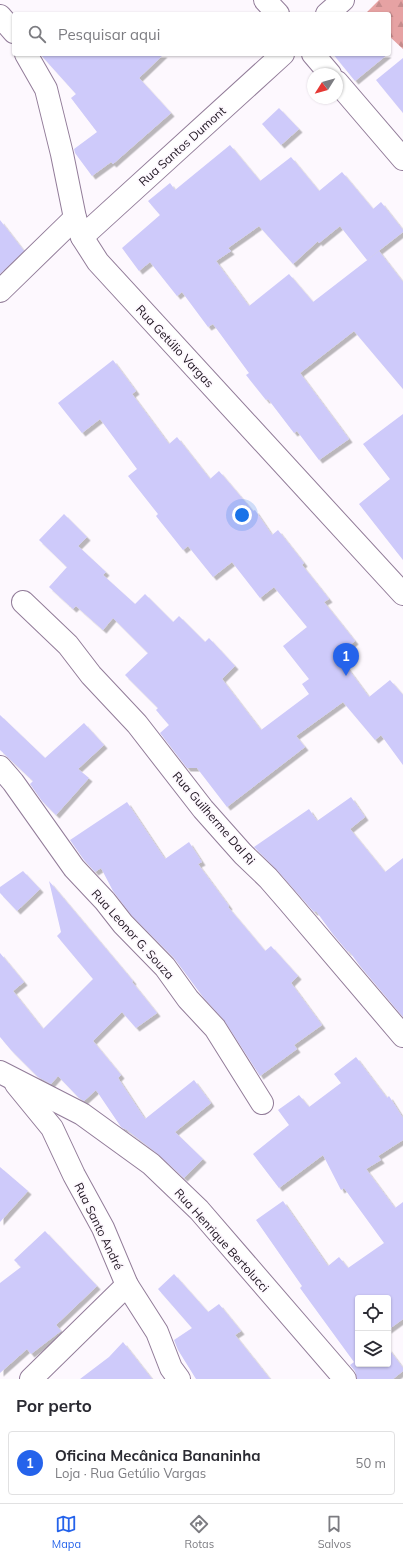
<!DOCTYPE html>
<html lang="pt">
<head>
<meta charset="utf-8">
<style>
	:root { --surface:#fff; --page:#f2f2f3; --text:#2b2b33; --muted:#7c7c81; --line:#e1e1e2; --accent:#2563eb }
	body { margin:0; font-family:Mulish,sans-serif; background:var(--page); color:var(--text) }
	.controls { position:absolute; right:12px; bottom:12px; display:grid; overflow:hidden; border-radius:4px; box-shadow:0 1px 3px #0004 }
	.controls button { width:36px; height:36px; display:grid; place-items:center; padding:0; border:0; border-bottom:1px solid var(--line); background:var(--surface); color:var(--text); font:20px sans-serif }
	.compass { position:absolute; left:307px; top:68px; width:36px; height:36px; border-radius:50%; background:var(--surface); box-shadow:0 1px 3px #0004; rotate:233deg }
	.you { position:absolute; left:242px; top:515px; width:14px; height:14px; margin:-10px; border:3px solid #fff; border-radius:50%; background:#1a73e8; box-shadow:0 0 0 6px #1a73e833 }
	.badge { display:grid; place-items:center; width:26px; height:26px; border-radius:50%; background:var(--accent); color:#fff; font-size:13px; font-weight:700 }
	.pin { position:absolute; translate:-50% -33px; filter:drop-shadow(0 1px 2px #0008) }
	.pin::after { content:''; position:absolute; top:21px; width:14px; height:12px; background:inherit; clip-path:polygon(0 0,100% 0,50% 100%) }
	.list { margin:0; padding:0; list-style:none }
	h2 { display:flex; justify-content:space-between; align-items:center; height:52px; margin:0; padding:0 16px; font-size:17px }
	h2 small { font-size:13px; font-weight:400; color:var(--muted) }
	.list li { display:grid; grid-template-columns:26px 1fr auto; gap:12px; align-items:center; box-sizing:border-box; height:64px; margin:0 8px 8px; padding:0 8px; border:1px solid var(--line); border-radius:4px }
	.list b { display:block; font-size:15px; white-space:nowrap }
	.list p { margin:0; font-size:13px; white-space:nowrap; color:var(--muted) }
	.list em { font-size:13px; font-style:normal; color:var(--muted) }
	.icon { flex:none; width:22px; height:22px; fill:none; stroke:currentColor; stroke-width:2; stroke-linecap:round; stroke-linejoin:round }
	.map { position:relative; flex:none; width:403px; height:1379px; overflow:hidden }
	.search { position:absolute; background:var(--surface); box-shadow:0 1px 3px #0004; left:12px; right:12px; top:12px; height:44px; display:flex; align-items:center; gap:10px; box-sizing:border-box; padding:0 14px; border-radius:4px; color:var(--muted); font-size:15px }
	.sheet { height:124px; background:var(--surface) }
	nav { display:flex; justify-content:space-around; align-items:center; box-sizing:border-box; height:56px; border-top:1px solid var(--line); background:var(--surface); font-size:11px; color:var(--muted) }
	nav a { display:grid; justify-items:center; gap:2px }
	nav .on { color:var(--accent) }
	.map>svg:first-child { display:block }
	.forest { fill:url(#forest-firs) }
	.building { fill:#cecafa; filter:url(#shadow) }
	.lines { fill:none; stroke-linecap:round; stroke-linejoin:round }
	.minor-casing { stroke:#927c99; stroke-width:24 }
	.minor { stroke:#fff; stroke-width:22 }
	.labels { text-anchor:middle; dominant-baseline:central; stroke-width:3.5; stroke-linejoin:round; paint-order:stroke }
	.street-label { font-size:12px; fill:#1e1520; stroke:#fdf8fe }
</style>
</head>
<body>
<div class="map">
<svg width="403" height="1379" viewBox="0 0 403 1379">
	<defs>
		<pattern id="forest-firs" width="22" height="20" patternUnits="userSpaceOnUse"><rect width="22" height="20" fill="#e6a2a3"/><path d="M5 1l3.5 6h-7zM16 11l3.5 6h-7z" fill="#c58b8c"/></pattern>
		<filter id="shadow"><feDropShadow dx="3.5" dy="3.5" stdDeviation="0" flood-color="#0004"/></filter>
	</defs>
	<rect width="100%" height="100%" fill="#fdf8fe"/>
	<polygon class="forest" points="379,0 403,0 403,49 389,36 389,14 365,14"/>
	<g class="building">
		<polygon points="40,54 164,54 139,78 171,113 113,164 111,162 92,176 75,153 74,149 97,132 71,98 76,94"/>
		<polygon points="333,54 388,54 355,81"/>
		<polygon points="403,58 403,113 376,80"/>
		<polygon points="279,108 299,129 281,145 262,124"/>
		<polygon points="230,145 260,181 291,157 319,191 342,172 373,209 381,202 403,230 403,232 367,260 340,226 319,243 318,241 293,264 259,226 228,248 231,251 216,261 249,306 289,274 313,302 379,251 403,282 403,389 354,331 300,373 349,439 319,460 297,431 294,433 268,399 266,400 246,375 249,373 213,324 208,327 182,292 177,296 150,262 139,271 122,248 160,215 148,201 170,183 175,190"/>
		<polygon points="0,220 24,251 0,274"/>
		<polygon points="113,360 136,391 132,394 169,444 177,437 210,479 219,471 253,511 255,510 272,535 278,530 304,563 302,565 329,599 324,602 355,641 338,655 369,697 390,680 403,695 403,765 381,735 375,740 343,702 296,736 305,747 227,807 197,768 187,768 160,733 169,725 156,710 158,708 125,675 148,653 113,618 103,630 76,606 73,609 49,587 67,567 39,540 64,514 87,537 78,546 106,572 103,575 135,604 145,594 173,622 179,616 205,642 209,638 235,666 222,679 261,730 309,694 302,684 309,679 283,646 307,627 274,587 260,598 232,562 213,577 188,546 183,550 156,516 158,514 128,476 137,469 100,419 82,433 58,403"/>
		<polygon points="403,414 403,560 359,504 390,479 363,444"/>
		<polygon points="0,715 45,758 84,723 104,745 78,769 89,778 56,815 42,801 30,784 33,781 0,750"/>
		<polygon points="351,797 365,817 350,829 385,872 403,858 403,1017 360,966 349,951 348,952 332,933 316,911 314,912 277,870 254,847 309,809 317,821"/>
		<polygon points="127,802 165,859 189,842 202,862 198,864 229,906 228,907 265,951 271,946 298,976 291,983 322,1025 294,1045 297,1049 260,1076 224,1020 203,997 174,958 132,916 113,891 101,868 95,872 84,860 70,840"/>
		<polygon points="23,871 40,889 17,911 0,893 0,887"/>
		<polygon points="49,881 133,981 132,982 157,1013 136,1028 122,1012 93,1041 121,1075 118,1078 145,1119 194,1080 211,1103 175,1132 203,1159 184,1178 158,1154 127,1130 121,1127 96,1090 84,1101 79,1098 58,1076 51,1084 38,1077 11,1050 0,1037 0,953 24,982 13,991 43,1029 93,979 57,936 61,932"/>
		<polygon points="356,1057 387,1098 389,1096 403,1118 403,1140 378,1156 381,1160 366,1169 395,1208 403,1202 403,1319 388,1330 388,1298 358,1298 358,1364 388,1364 388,1348 403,1368 403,1371 393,1379 357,1379 355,1371 350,1365 354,1362 300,1288 302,1286 256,1220 283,1201 328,1266 339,1257 348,1268 384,1243 344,1188 341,1190 323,1155 279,1188 253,1154 289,1125 278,1110 299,1095 309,1107 341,1083 334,1074"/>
		<polygon points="0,1167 28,1191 0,1222"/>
		<polygon points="45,1231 97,1286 56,1325 61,1331 31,1354 27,1349 0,1373 0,1283 21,1267 14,1260"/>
		<polygon points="174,1274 208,1312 219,1304 241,1331 235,1335 270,1379 196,1379 178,1350 174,1340 192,1328 158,1289"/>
		<polygon points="123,1342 152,1379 80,1379 109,1357"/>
	</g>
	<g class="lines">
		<g class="minor-casing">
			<g id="minor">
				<polyline points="265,0 278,14"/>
				<polyline points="327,14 343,0"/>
				<polyline points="0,16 14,32"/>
				<polyline points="26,54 46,89 62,154 75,218 82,237 98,262 403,594"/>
				<polyline points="313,54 330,74"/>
				<polyline points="337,82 403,159"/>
				<polyline points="82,237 283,54"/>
				<polyline points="0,291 75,218"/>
				<polyline points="23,602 68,645 91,675 137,724 203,809 243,854 268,878 288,901 403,1036"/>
				<polyline points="0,767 13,782 74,868 105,901 123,924 165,967 188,999 215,1028 262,1103"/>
				<polyline points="0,1072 82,1114 151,1164 199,1210 345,1379"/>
				<polyline points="16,1084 52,1128 74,1175 103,1228 127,1285 157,1332 171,1368 179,1379"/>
				<polyline points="31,1379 127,1285"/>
			</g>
		</g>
		<use href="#minor" class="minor"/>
	</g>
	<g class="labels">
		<g class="street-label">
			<text transform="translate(182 146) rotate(-42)">Rua Santos Dumont</text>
			<text transform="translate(175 346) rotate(47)">Rua Getúlio Vargas</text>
			<text transform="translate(214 818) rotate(49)">Rua Guilherme Dal Ri</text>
			<text transform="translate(133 934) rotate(48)">Rua Leonor G. Souza</text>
			<text transform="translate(99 1226) rotate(64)">Rua Santo André</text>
			<text transform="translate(222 1240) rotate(48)">Rua Henrique Bertolucci</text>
		</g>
	</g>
</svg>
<div class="controls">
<button><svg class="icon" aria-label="locate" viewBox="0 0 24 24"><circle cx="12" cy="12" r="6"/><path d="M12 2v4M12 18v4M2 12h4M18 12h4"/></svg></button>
<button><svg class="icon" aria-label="layers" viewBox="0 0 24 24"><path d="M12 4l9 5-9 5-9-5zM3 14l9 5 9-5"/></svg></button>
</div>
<svg class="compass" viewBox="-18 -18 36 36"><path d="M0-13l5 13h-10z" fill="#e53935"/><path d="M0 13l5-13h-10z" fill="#7c7c81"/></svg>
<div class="you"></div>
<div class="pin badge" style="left:346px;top:676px">1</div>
<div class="search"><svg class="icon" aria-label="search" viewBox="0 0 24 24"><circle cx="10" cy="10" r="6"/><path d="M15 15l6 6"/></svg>Pesquisar aqui</div>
</div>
<section class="sheet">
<h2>Por perto<small></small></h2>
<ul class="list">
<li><span class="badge">1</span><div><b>Oficina Mecânica Bananinha</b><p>Loja · Rua Getúlio Vargas</p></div><em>50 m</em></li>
</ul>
</section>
<nav>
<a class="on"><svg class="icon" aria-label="map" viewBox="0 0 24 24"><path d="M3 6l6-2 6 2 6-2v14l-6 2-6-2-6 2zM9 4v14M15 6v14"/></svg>Mapa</a>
<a><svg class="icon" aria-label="directions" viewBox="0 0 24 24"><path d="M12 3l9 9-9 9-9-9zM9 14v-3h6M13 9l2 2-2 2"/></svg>Rotas</a>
<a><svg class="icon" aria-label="saved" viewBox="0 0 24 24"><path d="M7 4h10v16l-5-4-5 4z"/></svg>Salvos</a>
</nav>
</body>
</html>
